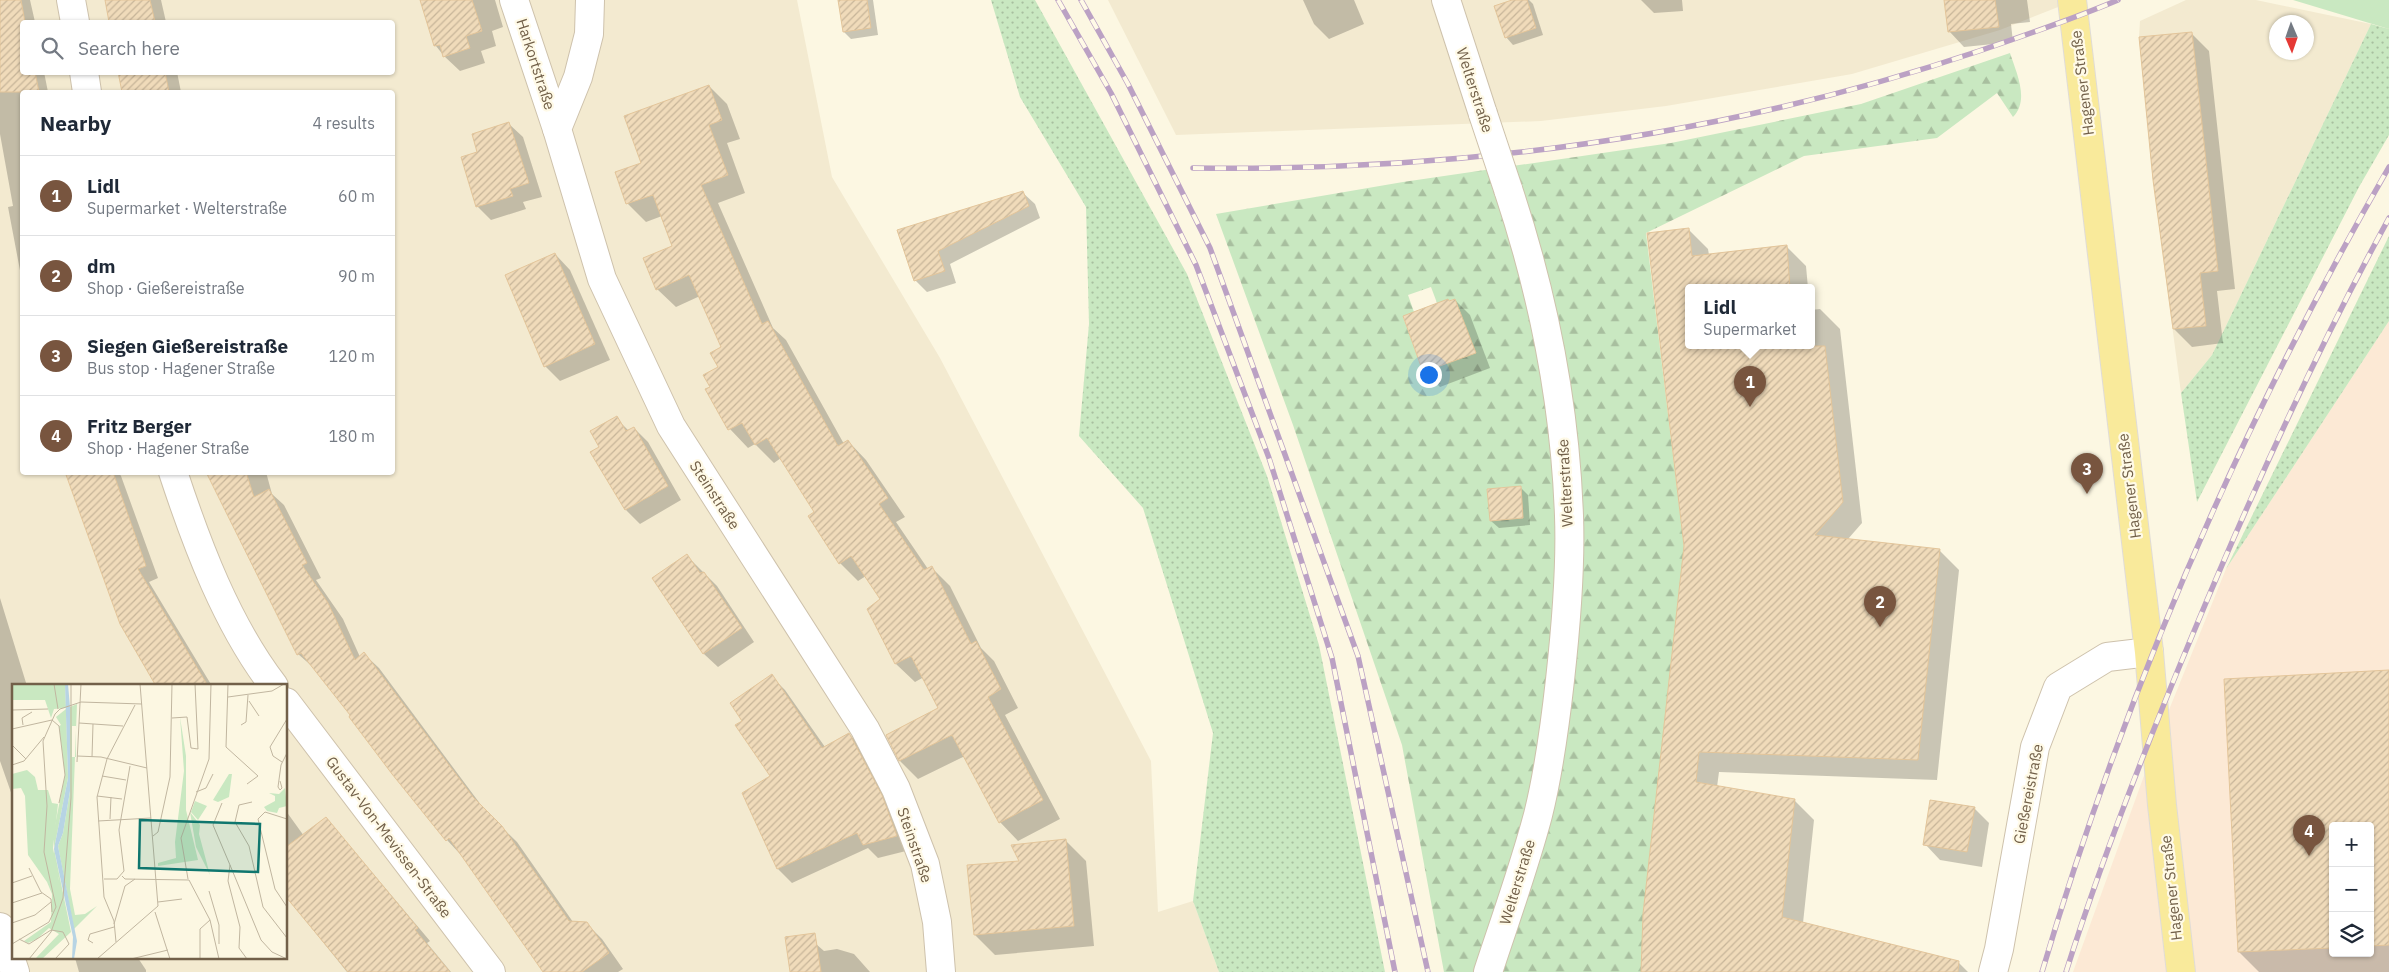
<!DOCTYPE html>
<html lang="en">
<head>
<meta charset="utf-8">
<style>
	:root { --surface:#fff; --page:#f2f2f3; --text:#1f2937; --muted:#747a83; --line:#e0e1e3; --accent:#78553f }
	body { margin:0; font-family:"IBM Plex Sans",sans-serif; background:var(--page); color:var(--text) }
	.controls { position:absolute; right:15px; bottom:15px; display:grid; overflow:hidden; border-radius:5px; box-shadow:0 1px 4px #0004 }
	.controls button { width:45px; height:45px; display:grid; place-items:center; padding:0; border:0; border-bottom:1px solid var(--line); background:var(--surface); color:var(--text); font:25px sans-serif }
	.compass { position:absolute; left:2269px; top:15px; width:45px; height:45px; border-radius:50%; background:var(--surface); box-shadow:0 1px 4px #0004; rotate:178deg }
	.you { position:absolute; left:1428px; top:374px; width:18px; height:18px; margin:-12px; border:4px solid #fff; border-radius:50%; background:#1a73e8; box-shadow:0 0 0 8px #1a73e833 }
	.badge { display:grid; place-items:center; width:32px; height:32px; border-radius:50%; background:var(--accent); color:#fff; font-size:16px; font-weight:700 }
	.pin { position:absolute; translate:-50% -41px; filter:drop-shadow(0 1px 2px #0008) }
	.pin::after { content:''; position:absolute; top:26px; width:18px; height:15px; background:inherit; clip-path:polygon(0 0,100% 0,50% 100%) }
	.popup { position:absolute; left:1685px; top:284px; width:130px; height:65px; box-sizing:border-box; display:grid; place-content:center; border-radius:5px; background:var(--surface); filter:drop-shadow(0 1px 4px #0005); font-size:16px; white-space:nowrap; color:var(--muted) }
	.popup b { font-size:19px; color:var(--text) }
	.popup::after { content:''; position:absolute; left:50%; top:100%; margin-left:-10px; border:10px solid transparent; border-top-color:var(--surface) }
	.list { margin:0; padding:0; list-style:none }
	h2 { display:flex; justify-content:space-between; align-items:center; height:65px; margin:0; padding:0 20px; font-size:21px }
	h2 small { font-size:16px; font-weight:400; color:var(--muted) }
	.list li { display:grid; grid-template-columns:32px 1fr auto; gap:15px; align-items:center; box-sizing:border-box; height:80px; padding:0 20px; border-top:1px solid var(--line) }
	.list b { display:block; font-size:19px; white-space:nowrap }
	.list p { margin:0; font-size:16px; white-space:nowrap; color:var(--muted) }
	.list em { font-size:16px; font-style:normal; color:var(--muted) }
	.icon { flex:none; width:28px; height:28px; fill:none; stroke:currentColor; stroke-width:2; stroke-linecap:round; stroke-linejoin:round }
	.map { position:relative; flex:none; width:2389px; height:972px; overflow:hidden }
	.search { position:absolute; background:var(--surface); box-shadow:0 1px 4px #0004; left:20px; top:20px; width:375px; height:55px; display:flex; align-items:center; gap:12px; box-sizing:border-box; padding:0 18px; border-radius:5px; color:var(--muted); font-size:19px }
	.panel { position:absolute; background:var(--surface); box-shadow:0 1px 4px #0004; left:20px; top:90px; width:375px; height:385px; border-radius:5px }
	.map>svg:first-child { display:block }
	.residential { fill:#f3ead0; fill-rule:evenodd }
	.commercial { fill:#fce9d5; fill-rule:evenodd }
	.grass { fill:url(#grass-dots) }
	.forest { fill:url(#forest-firs); fill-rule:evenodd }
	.green { fill:#c9e8c1 }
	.shadow { fill:#0003; fill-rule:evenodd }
	.building { fill:url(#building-hatch); stroke:#e3c59a }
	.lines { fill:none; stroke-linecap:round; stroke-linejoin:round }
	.minor-casing { stroke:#cec2ac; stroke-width:30 }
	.major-casing { stroke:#e0dcd7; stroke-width:30 }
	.minor { stroke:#fff; stroke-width:28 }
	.major { stroke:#f9ea9b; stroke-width:28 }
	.rail-casing { stroke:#bba1c4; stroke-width:5.5 }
	.rail { stroke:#fffae7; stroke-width:4; stroke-dasharray:11; stroke-linecap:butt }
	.minor-bridge-casing { stroke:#cec2ac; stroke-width:30; stroke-linecap:butt }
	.minor-bridge { stroke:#fff; stroke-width:28 }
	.labels { text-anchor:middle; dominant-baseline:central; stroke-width:4.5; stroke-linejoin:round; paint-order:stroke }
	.street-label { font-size:15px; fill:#726049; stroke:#fffae7 }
	.inset-road { fill:none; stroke:#c1b6a0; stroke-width:1 }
	.view { fill:#0f766e; fill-opacity:0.15; stroke:#0f766e; stroke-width:2.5 }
	.inset-edge { fill:none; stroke:#726049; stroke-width:2.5 }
</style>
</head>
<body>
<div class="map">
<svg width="2389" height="972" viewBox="0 0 2389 972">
	<defs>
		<pattern id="grass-dots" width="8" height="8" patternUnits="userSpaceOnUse" patternTransform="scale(1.25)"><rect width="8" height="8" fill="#c9e8c1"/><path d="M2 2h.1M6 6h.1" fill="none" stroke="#a8bf9f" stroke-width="1.8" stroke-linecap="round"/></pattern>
		<pattern id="forest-firs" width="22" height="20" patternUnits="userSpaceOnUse" patternTransform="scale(1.25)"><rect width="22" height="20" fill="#c9e8c1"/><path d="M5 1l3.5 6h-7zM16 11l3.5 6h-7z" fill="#a8bf9f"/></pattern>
		<pattern id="building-hatch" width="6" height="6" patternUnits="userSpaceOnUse" patternTransform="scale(1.25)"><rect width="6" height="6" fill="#f0dbba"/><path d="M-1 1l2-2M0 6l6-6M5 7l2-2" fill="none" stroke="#c7b599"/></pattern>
	</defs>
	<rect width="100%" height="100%" fill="#fcf7e2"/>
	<g class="residential">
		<path d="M0 0H797L832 177 940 358 1151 761 1158 912 1193 901 1219 972H0ZM22 22H392V72H22ZM22 92H392V472H22ZM14 686H286V958H14Z"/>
		<polygon points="1108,0 2076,0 2000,30 1852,74 1666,106 1541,121 1176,135"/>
		<path d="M2186 0H2256L2371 24 2212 355 2181 393 2153 180 2139 37 2140 21ZM2276 22H2306V52H2276Z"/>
	</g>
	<path class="commercial" d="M2389 321V972H2073L2158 737 2226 569ZM2333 826H2370V953H2333Z"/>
	<g class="grass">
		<polygon points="991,0 1035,0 1187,274 1267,476 1319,645 1385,972 1219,972 1193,901 1213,733 1143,508 1079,436 1089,324 1086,207 1020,97"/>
		<polygon points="2371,24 2389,29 2389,135 2359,187 2197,502 2181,393 2212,355"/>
		<polygon points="2389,236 2389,321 2226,569"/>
	</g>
	<path class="forest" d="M2010 53C2016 72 2030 100 2013 117L1997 93 1937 138 1804 156 1646 233 1684 546 1643 914 1641 972H1444L1402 745 1293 425 1216 214 1403 182 1671 143 1861 104ZM1431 287 1437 303 1455 299 1475 352 1423 372 1403 317 1414 312 1408 295ZM1521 486 1523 518 1490 521 1487 489Z"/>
	<polygon class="green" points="2293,0 2389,0 2389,29"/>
	<g class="shadow">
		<polygon points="0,0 30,0 35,22 22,22 22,72 44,72 48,92 22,92 22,281 8,207 13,206 0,134"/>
		<polygon points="106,0 161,0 166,22 110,22"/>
		<polygon points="421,0 495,0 503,27 492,31 496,46 481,51 485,63 460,71 444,56 436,46"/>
		<polygon points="839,0 873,0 878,35 851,39 844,32"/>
		<polygon points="1303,0 1354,0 1364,24 1329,39 1314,24"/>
		<polygon points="1516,0 1529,0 1533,4 1543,35 1513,45 1506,37"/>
		<polygon points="1641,0 1682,0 1683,11 1654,13"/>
		<polygon points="1946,0 2027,0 2030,22 2011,24 2013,42 1964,47 1949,31"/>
		<polygon points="2191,33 2209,51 2235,289 2217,291 2223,343 2192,347 2174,329"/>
		<polygon points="119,72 177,72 181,92 124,92"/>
		<polygon points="709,86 727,104 740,139 727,143 745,193 718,203 773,328 786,340 844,444 848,441 866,460 905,517 896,522 928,569 932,568 950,586 981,648 994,661 1018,708 1005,715 1060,819 1018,841 1000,822 965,756 918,779 900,761 887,736 940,708 924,677 915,682 896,664 868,609 882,600 866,576 858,581 840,563 816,512 781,458 774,463 755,444 748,448 730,429 707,389 711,387 719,367 722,348 700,296 676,307 657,289 674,246 662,216 646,222 627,203 643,163"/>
		<polygon points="509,124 523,137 542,197 523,202 526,209 491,220 477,206 479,153"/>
		<polygon points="1022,192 1035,204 1040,218 950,264 956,283 927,292 915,280 899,231"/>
		<polygon points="1688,229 1708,249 1709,255 1786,246 1806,266 1808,288 1689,288 1689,346 1811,346 1811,310 1820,309 1840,329 1862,523 1848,539 1939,550 1959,570 1937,780 1719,772 1717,787 1794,800 1814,820 1803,923 1959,963 1968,972 1642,972 1685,546"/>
		<polygon points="555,254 570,270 610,360 560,381 545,366"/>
		<polygon points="1455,300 1470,315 1490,368 1440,387 1424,371 1449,302"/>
		<polygon points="616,418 629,431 634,428 648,442 681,500 640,524 626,510 601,447"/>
		<polygon points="77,472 118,472 121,476 158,578 149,582 212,686 158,686"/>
		<polygon points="210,472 266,472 272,494 284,505 321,578 316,580 343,619 360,657 364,654 379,668 487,813 517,842 573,922 587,924 602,939 623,969 618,972 547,972 461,855 447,840 393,773 352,715 314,668 298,654"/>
		<polygon points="1520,487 1528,495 1530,525 1499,528 1491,521"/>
		<polygon points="687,556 717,586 754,642 718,667 704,654 654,579"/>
		<polygon points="0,598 27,686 14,686 14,801 0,761"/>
		<path d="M2389 671V972H2259L2239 952ZM2333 826H2370V953H2333Z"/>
		<polygon points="771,676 785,690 825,747 849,734 863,748 910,850 878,858 868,848 792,883 778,869 743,793 772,776 744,721"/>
		<polygon points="1974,808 1989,823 1982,867 1940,860 1925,844"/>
		<polygon points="286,811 304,836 326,818 430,941 427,943 451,972 347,972 286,896"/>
		<polygon points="1066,841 1086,861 1094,946 995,955 975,935 1021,862"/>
		<polygon points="786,936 816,944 824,951 837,949 854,954 870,972 791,972"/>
		<polygon points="75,958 138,958 146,970 146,972 79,972"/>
	</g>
	<g class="building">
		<polygon points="0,0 21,0 25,22 22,22 22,72 35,72 39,92 0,92"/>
		<polygon points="105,0 150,0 155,22 109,22"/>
		<polygon points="420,0 472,0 482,31 466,36 470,48 443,57 440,45 434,46"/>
		<polygon points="838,0 867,0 871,28 843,32"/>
		<polygon points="1512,0 1527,0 1536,28 1505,38 1494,6"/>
		<polygon points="1944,0 1995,0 1999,27 1948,32"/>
		<polygon points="2192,32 2218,271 2200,273 2206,326 2173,329 2153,180 2139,37"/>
		<polygon points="118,72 165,72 169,92 122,92"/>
		<polygon points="709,85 722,120 709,125 728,175 701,185 762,324 768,321 838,446 848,440 888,498 879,504 924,570 932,566 971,644 976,641 1001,689 988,697 1043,800 999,823 952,735 899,761 886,735 938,708 911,656 895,664 867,609 880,599 851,556 839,564 808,516 814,512 767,438 755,445 742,423 728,430 705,389 710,387 703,375 718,367 710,353 721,347 689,275 656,290 643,258 672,246 653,195 626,204 615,172 641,163 624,116"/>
		<polygon points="509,122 529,183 510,189 513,196 476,207 461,157 477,152 472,134"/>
		<polygon points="1023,191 1029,206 938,251 945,271 914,281 897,230"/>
		<polygon points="1689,228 1692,256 1787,245 1790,288 1689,288 1689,346 1825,346 1843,502 1815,535 1940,549 1918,760 1699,752 1696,782 1795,799 1782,917 1959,961 1958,972 1641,972 1643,914 1684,546 1647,233"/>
		<polygon points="555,253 595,344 544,367 505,275"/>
		<polygon points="1448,299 1449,301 1455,299 1476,353 1423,372 1403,316"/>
		<polygon points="617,416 626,431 634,427 668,486 625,510 590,452 599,447 590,431"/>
		<polygon points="65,472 113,472 146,566 138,569 208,686 156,686 120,624"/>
		<polygon points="206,472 246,472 254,497 269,489 307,563 302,565 328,603 355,660 364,652 473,797 502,826 569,921 587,922 609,953 582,972 543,972 449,838 446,841 392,774 349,717 350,715 301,653 297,655"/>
		<polygon points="1521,486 1523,518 1490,521 1487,489"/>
		<polygon points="687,554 700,573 704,572 742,628 703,654 652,578"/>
		<polygon points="2389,670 2389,945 2370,946 2370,826 2333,826 2333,948 2238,952 2224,679"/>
		<polygon points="772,674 822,748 849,733 882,795 897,836 863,845 857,833 777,869 742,793 770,776 735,725 742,721 730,703"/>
		<polygon points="1930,800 1975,807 1967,852 1923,845"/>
		<polygon points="326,817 418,928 415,930 450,972 348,972 286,897 286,847"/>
		<polygon points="1066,839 1074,926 974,935 967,865 1019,861 1011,845"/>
		<polygon points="815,933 821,972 790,972 785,937"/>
	</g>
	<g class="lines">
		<g class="minor-casing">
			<g id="minor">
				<polyline points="71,0 75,22"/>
				<polyline points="514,0 557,129"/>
				<polyline points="590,0 589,34 578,77 557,129 602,279 671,426 865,729 896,789 925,864 937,922 941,972"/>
				<polyline points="1446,0 1483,114"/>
				<polyline points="84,72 87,92"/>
				<path d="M173 472C197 545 227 625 274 686"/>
				<polyline points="286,702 491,972"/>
				<polyline points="0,927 15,972"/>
				<path d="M1488 972C1505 920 1524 868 1538 815 1549 771 1555 725 1560 680 1566 626 1571 570 1569 516 1565 404 1543 294 1508 189"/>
				<polyline points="1993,972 1999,949 2035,747 2058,687 2107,657 2149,652"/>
			</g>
		</g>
		<g class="major-casing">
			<polyline id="major" points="2072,0 2149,652 2162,805 2181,972"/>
		</g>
		<use href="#minor" class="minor"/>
		<use href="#major" class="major"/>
		<g class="rail-casing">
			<g id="rail">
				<polyline points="1058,0 1111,93 1196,265 1269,458 1332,658 1395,972"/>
				<polyline points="1081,0 1128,84 1210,248 1358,656 1428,972"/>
				<path d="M1193 168C1460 172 1726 136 1979 51 2026 35 2073 19 2118 0"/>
				<path d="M2042 972C2125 692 2243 420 2389 167"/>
				<path d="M2066 972C2102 858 2146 746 2192 636 2251 494 2315 353 2389 218"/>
			</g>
		</g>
		<use href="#rail" class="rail"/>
		<g class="minor-bridge-casing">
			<polyline id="minor-bridge" points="1483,114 1508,189"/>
		</g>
		<use href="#minor-bridge" class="minor-bridge"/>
	</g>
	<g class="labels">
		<g class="street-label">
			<text transform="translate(536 64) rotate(72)">Harkortstraße</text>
			<text transform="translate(2082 83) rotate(-97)">Hagener Straße</text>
			<text transform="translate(1475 90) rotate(72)">Welterstraße</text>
			<text transform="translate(1565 483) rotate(-93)">Welterstraße</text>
			<text transform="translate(2129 486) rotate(-97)">Hagener Straße</text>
			<text transform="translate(715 495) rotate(57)">Steinstraße</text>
			<text transform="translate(2028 794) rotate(-79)">Gießereistraße</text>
			<text transform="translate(389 837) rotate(53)">Gustav-Von-Mevissen-Straße</text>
			<text transform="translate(915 845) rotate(71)">Steinstraße</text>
			<text transform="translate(1517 882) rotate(-73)">Welterstraße</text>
			<text transform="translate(2171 888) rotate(-96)">Hagener Straße</text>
		</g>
	</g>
	<g transform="translate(12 684)">
		<rect width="275" height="275" fill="#fcf7e2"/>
		<path d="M65 20 58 205 63 231 73 230 85 222 62 245 46 162 51 149 58 107V23ZM60 42H64V73H60ZM54 25 56 94 42 165 59 248 30 275H23L47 250 37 244 25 255 16 259 12 257 39 238 47 196 42 179V146L53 91 47 42 49 41 44 33ZM273 104 275 122 267 124 265 129 255 127 252 123 263 117V112L257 109 267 110ZM178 128 188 141 187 150 198 191 184 163Z" fill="#c9e8c1" fill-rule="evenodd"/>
		<path d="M0 0H53L54 24 42 25 39 34 33 16H0ZM168 33 174 72V126L186 176 146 182V179L164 174 163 158 172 87ZM15 86 23 93 26 106H36L40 119 46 120 41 164 49 207 44 233 39 238 40 210 35 198 16 171 13 112 9 104 0 105V90ZM217 90H220L217 113 206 118 201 116ZM183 117 195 122 186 136 179 128Z" fill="#c9e8c1"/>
		<path d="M53 0H56L58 23V107L51 149 46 162 65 257 62 275H60L61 253 42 165 56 94Z" fill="#b7d4e4"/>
		<path class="inset-road" d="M42 0 46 25M216 0 214 63 246 92 235 100M216 13 260 7 272 0M237 17 247 32M0 26 36 25M160 34 175 33 179 64 186 65 183 0M40 36 47 42 53 91 47 119M67 39 111 42M11 41 10 34 20 28M229 41 234 38 236 11M0 45 40 36M0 61 14 75M65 72 89 73 135 84M80 73 81 40M65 78 69 0M270 78 261 72 258 63 275 35M0 81 12 77 32 53M90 92 114 96M268 97 270 104 268 106 266 103 269 81 275 69M184 108 194 104 201 90M85 112 110 115M240 118 227 121 223 138 237 162 251 223 275 254M210 119 201 141 218 181 216 197 228 243 227 264 235 275M98 135 99 113M275 135 253 128 246 135 263 205 275 223M86 137 139 134M141 152 146 148 158 93 160 0M218 181 249 256 260 268 275 275M17 184 29 208 39 215 40 228M110 192 113 195 177 196 198 236 207 275M92 195H105L112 187 107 146 118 82M176 195 169 154 197 75 199 0M0 199 20 192M197 207 207 241V260M146 218 170 215M0 219 30 209M143 228 158 275M0 239 23 231 39 218M102 240 113 202 123 195M7 255 17 260 39 246 51 248 57 260 43 275M104 258 102 237 92 213 85 113 95 75 123 21M81 259 76 256 78 250 102 243M0 260 37 238 44 223 32 168 35 122 31 57 43 30 48 25 69 18 130 20M17 275 39 248 51 214 59 114V0M85 275 146 222 128 0M119 275 156 266M188 275V245L198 236"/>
		<path class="view" d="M128 136 248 140 246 188 127 184Z"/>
		<rect width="275" height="275" class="inset-edge"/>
	</g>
</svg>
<div class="controls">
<button>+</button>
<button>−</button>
<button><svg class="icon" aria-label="layers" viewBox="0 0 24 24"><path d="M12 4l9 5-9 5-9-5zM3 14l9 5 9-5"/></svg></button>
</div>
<svg class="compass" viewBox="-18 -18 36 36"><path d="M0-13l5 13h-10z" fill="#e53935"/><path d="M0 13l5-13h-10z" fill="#747a83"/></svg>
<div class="you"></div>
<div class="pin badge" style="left:1750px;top:407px">1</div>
<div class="popup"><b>Lidl</b>Supermarket</div>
<div class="pin badge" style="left:1880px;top:627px">2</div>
<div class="pin badge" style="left:2087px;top:494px">3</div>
<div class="pin badge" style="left:2309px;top:856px">4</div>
<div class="search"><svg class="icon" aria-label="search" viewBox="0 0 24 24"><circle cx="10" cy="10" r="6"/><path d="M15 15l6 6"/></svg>Search here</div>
<section class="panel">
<h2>Nearby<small>4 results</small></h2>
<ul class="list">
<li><span class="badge">1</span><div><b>Lidl</b><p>Supermarket · Welterstraße</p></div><em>60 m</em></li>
<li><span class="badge">2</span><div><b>dm</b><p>Shop · Gießereistraße</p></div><em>90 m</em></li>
<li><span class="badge">3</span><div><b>Siegen Gießereistraße</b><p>Bus stop · Hagener Straße</p></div><em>120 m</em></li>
<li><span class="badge">4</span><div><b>Fritz Berger</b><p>Shop · Hagener Straße</p></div><em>180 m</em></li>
</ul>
</section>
</div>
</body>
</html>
